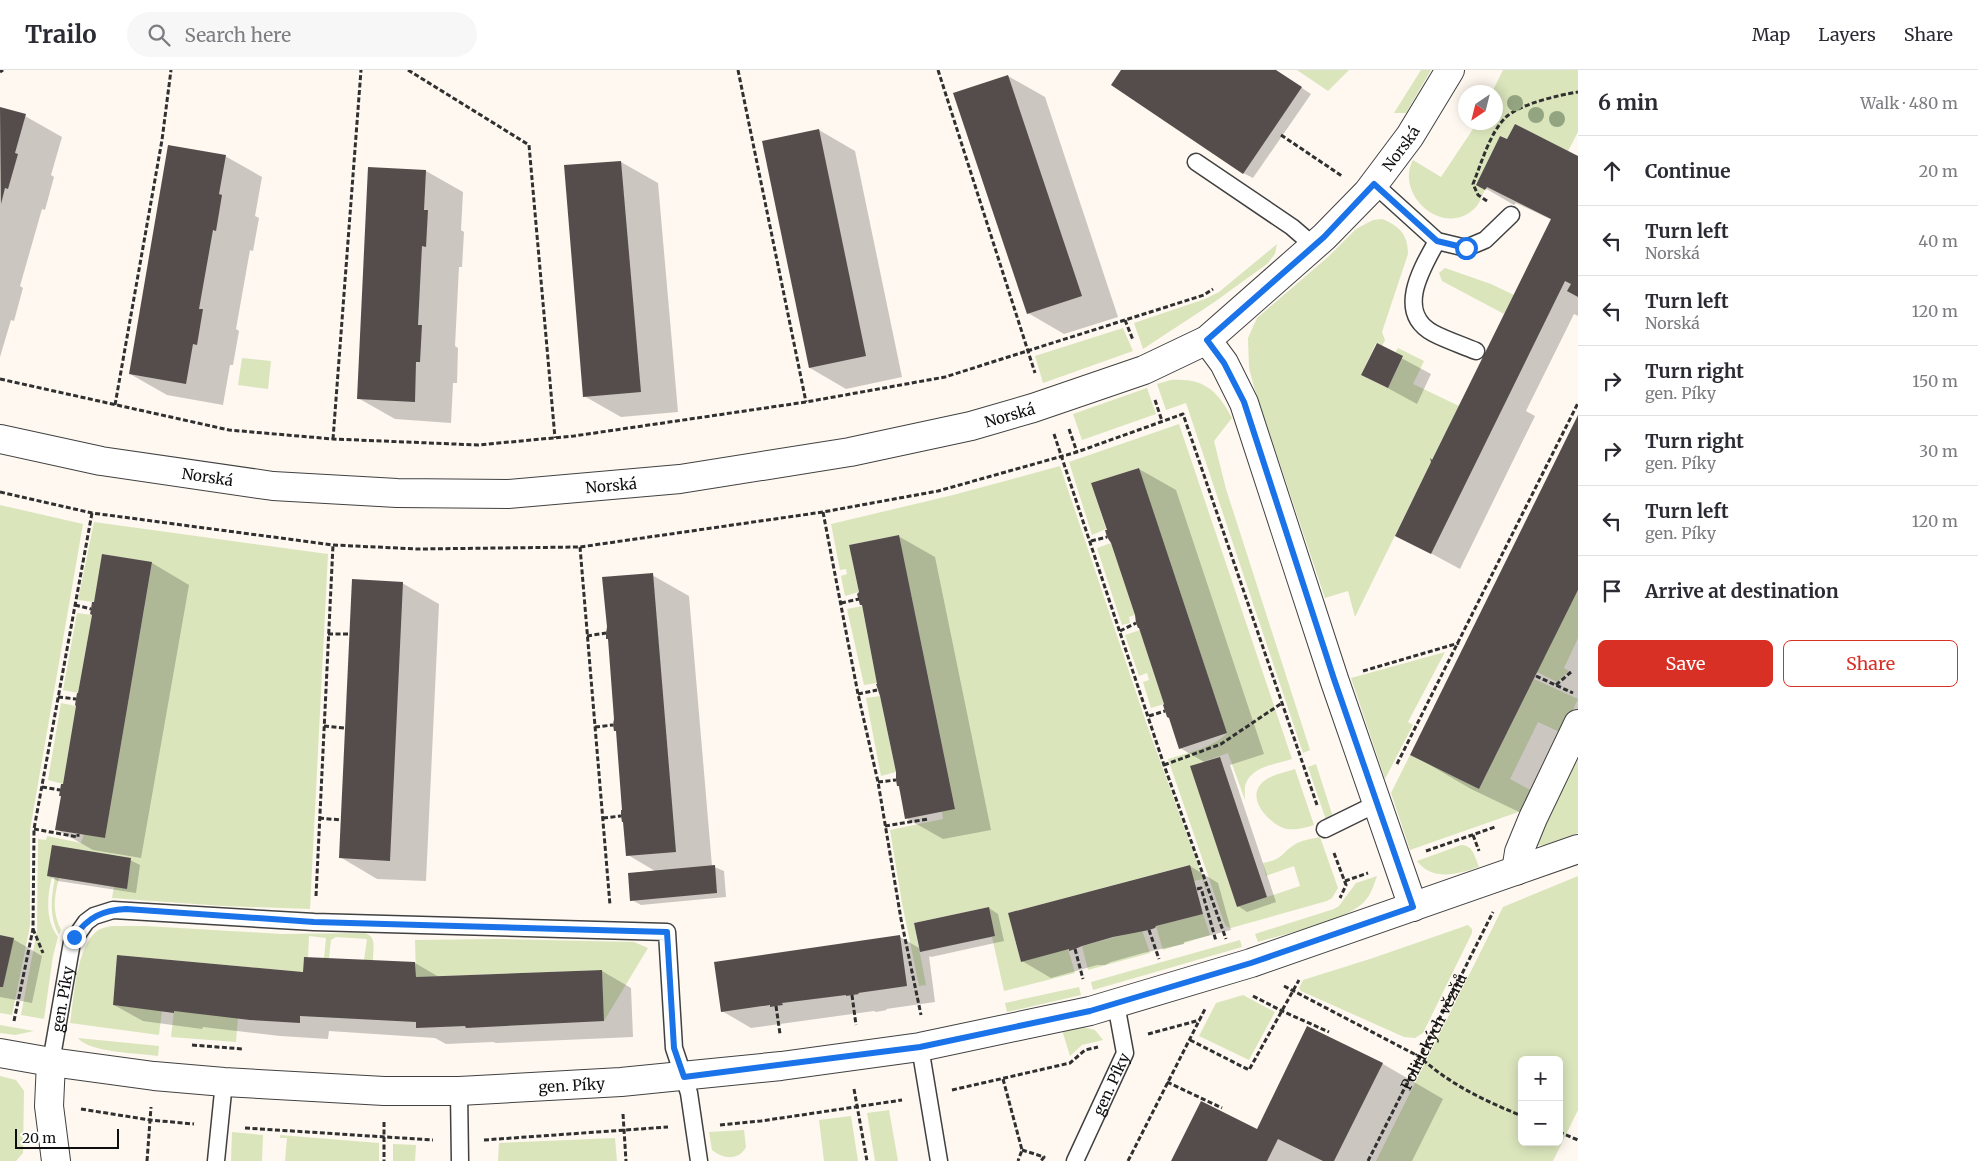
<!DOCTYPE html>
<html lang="en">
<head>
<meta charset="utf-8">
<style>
	:root { --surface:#fff; --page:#f7f7f7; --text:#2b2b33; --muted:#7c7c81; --line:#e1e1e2; --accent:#d93025 }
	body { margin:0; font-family:Merriweather,serif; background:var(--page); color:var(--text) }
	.controls { position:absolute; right:15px; bottom:15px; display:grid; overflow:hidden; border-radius:8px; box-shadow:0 2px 12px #0003 }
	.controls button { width:45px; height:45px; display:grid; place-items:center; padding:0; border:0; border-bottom:1px solid var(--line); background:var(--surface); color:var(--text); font:25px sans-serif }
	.compass { position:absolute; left:1458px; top:15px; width:45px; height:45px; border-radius:50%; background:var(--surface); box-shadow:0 2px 12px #0003; rotate:215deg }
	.scale { position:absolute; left:15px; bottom:12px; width:104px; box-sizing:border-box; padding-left:5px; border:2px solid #0e0e0e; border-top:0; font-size:14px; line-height:18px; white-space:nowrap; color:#0e0e0e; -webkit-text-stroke:4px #fff; paint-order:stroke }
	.stop { position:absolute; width:15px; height:15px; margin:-11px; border:4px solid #1a73e8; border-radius:50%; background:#fff }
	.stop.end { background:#1a73e8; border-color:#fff; box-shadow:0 1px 5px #0008 }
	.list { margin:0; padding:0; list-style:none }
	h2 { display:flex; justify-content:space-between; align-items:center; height:65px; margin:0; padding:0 20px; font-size:21px }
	h2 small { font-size:16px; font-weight:400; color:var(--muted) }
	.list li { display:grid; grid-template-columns:32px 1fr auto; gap:15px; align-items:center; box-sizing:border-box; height:70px; padding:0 20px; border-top:1px solid var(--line) }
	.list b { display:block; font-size:19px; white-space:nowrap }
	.list p { margin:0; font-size:16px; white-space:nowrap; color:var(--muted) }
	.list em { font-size:16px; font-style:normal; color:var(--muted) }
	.actions { display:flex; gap:10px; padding:15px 20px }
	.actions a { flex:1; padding:11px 0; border:1px solid var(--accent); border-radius:8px; text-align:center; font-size:18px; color:var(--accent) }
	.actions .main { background:var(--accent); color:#fff }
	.icon { flex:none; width:28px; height:28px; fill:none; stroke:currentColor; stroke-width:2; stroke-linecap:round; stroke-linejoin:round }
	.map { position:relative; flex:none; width:1578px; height:1091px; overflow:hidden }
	header { display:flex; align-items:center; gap:30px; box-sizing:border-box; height:70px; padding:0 25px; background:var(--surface); border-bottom:1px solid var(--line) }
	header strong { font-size:24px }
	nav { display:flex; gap:28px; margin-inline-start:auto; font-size:18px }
	.search { width:350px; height:45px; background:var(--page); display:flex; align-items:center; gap:12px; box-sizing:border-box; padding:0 18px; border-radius:28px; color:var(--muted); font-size:19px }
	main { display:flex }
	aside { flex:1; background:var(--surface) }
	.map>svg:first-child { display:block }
	.green { fill:#dae5bc; fill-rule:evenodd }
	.shadow { fill:#0003 }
	.building { fill:#554d4b }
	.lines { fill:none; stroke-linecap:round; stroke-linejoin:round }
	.service-casing { stroke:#414141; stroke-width:19 }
	.minor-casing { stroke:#414141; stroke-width:30 }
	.path { stroke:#303030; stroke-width:3; stroke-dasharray:5 2.5; stroke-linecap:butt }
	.service { stroke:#fff; stroke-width:16 }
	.minor { stroke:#fff; stroke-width:28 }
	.tree { fill:#93a480 }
	.route { stroke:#1a73e8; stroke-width:6 }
	.labels { text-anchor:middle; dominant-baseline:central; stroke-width:5; stroke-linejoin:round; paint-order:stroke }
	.street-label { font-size:15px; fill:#0e0e0e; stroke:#fff }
</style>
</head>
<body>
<header>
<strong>Trailo</strong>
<div class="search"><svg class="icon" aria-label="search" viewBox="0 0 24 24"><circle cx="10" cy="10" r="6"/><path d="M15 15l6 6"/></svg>Search here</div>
<nav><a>Map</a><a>Layers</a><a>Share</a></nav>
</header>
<main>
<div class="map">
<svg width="1578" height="1091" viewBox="0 0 1578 1091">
	<rect width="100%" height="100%" fill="#fef8f0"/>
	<g class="green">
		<polygon points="1297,0 1349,0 1328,21"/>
		<polygon points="1421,0 1431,0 1406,43 1394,43"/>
		<path d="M1503 0H1578V62L1568 81 1515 54 1507 69 1500 66 1477 115 1485 120C1482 125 1480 133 1476 137 1445 170 1394 125 1413 90L1441 107 1477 53 1496 52V22H1492Z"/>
		<path d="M1382 149C1400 156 1408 165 1408 184L1382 262 1385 270 1382 276 1376 273 1361 305 1388 318 1403 287 1395 283 1398 278 1424 291 1413 314 1459 336 1432 390 1430 389 1431 392 1355 547 1348 521 1325 528 1254 317 1249 298 1248 268 1257 248 1328 187 1356 159 1373 150Z"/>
		<polygon points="1277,174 1275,184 1267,194 1213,233 1143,279 1134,253 1205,229 1219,222"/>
		<polygon points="1445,198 1491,214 1514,225 1504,244 1442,211 1439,203"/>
		<polygon points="1123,258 1133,281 1043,313 1035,286"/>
		<polygon points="242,288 271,291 268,319 238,315"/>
		<path d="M1171 310C1204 308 1217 320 1232 348L1214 371 1226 419 1310 680 1303 683 1186 333 1166 340 1157 314Z"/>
		<polygon points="1147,318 1156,344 1082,370 1073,344"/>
		<path d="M1179 354 1292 689C1277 694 1253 696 1246 713 1244 717 1245 725 1245 730L1228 683 1191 696 1237 837 1300 816 1294 796 1266 806 1263 793C1284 789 1280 784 1294 775 1301 770 1311 769 1320 767L1338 818 1332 828 1327 831 1231 858 1226 856 1224 852 1168 689C1187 683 1213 678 1227 663L1139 398 1091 413 1106 459 1092 465 1069 392Z"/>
		<polygon points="1060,396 1147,655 1203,809 1214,848 1202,809 1194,811 1189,795 1008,843 1021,892 1068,879 1075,903 1004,921 992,867 995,866 989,837 914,853 926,915 919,916 902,833 890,760 943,749 942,741 955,738 899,465 849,475 859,522 845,526 841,506 847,504 846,499 840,500 831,454 953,425"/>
		<polygon points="0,435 83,454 30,760 30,856 12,945 0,943 0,917 3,917 13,868 0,865"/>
		<path d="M94 452 328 484 310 839 223 836 112 828 114 817 47 806 52 807C47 827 45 850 58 867L53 886 44 949 21 945 37 861 38 769 46 770 47 766 81 773 84 764 105 768 152 493 103 484 94 532 78 530Z"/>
		<polygon points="1111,473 1135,545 1129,547 1130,553 1122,555 1097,478"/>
		<polygon points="1578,520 1578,568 1564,598 1569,601 1557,612 1537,602"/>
		<polygon points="862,536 877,613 864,615 847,539"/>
		<polygon points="77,543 92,545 78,623 63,620"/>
		<polygon points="1140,560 1164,634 1151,638 1143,612 1149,610 1147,603 1139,606 1125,565"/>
		<polygon points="1445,582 1408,652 1413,655 1385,709 1351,608"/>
		<polygon points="1534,609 1578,629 1562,663 1538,652 1510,709 1534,722 1527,739 1410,780 1391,723 1410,685 1479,719"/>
		<polygon points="880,626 896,702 881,706 866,628"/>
		<polygon points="61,633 76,636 63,714 48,710"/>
		<polygon points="1578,684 1578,763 1545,775 1533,776"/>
		<polygon points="1316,694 1333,747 1326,750 1308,697"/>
		<path d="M1295 699 1314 755C1305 758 1297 760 1287 759 1272 756 1247 731 1260 715 1268 705 1283 703 1295 699Z"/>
		<path d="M1461 775C1473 775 1475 787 1479 797 1458 804 1433 812 1417 791Z"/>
		<path d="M1377 806C1374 815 1371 824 1365 831 1348 850 1285 864 1258 872L1255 864 1334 839 1339 836 1356 813Z"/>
		<path d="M1578 806V1040L1553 1091H1376L1503 837ZM1522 990H1559V1072H1522Z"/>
		<path d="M55 808H59C54 827 52 842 61 860L59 865C49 847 51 827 55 808Z"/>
		<polygon points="1203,844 1210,865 1163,880 1156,856"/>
		<polygon points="1468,855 1472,859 1472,863 1423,963 1415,968 1404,967 1301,921 1299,918 1303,910 1373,888"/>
		<path d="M112 856H145L282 864 365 863C377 867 373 878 373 890H364L367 869 336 867 331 870 329 888H324L326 868 309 866 308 887H304L303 902 117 885 113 935 162 940 159 965 70 953C74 929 76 877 97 861 101 858 107 857 112 856Z"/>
		<polygon points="1142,860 1150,883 1088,900 1082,876"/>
		<polygon points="498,869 634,872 648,878 604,951 602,900 416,907 415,870"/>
		<polygon points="1240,870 1242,877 1093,920 1091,912"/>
		<polygon points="1079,917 1081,925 1007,942 1005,933"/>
		<polygon points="1243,925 1275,942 1249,990 1199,966 1216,933"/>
		<polygon points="174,941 238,947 236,972 171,967"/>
		<polygon points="0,955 34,961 15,965 0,963"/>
		<polygon points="1083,957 1095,960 1103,970 1082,975 1070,986 1062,960"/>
		<path d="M78 968 159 976 158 986C139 983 90 983 78 968Z"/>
		<polygon points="0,1006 16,1010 24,1021 23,1083 16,1091 0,1091"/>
		<polygon points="889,1040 898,1091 875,1091 867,1043"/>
		<polygon points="851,1046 858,1091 824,1091 819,1050"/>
		<path d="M744 1060 746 1077C739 1091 723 1089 712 1080L709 1062Z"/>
		<polygon points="232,1062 263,1065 262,1091 231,1091"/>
		<polygon points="280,1065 379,1073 379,1091 285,1091 287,1068 280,1068"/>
		<polygon points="615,1068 617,1091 498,1091 499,1073"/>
		<polygon points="393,1074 416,1075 415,1091 393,1091"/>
	</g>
	<g class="shadow">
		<polygon points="1122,0 1275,0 1311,24 1253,108 1243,103"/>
		<polygon points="1008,6 1045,27 1118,247 1064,264 1028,243"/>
		<polygon points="0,38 25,46 62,67 51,105 54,107 45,140 42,139 20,216 23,218 14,251 11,250 0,287"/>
		<polygon points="819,60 855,81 902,307 846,319 810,298"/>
		<polygon points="225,86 262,107 255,146 259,148 253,181 250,180 236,259 239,261 233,295 230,295 223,335 167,325 130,304"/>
		<polygon points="1578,87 1578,246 1574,244 1526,341 1535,346 1460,499 1397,465 1552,150 1516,133 1514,135 1478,114"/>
		<polygon points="621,92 658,113 678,342 621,347 584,326"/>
		<polygon points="369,98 426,101 463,122 461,160 464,162 462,197 459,197 455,276 458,278 457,313 453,313 451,353 395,349 358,328"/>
		<polygon points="1377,275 1431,304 1417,334 1362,304"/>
		<polygon points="1578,348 1578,676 1540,752 1471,719 1411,684"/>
		<polygon points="1139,399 1176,420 1264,684 1230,695 1276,832 1247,842 1238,836 1206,693 1180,678"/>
		<polygon points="898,466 935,487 991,760 943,769 906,748 897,710 897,702 863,536 861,535"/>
		<polygon points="103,485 152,493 189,515 141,788 93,780 56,759"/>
		<polygon points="652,505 689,526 712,796 724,801 726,827 641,835 632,830 655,801 628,785"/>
		<polygon points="402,513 439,534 426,811 377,809 340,787"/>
		<polygon points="130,790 140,795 136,823 58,811 48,806"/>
		<polygon points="1190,796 1218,813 1231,860 1184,872 1184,874 1143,883 1111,892 1105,895 1097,895 1051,908 1022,891"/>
		<polygon points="989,838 998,844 1004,871 931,887 929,886 935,932 886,939 887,940 876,942 874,941 751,958 722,941 900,867 921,879"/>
		<polygon points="0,866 13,869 42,886 32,933 0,927"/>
		<polygon points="415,893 439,907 602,901 631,918 633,967 496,973 493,972 446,974 435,968 329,961 328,969 280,966 203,957 202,959 143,951 114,935 304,903"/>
		<polygon points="1308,958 1383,994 1443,1029 1412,1091 1173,1091 1258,1061"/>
	</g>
	<g class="building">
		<polygon points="1121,0 1276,0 1302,17 1243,104 1111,15"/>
		<polygon points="1008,5 1082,226 1027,244 953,23"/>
		<polygon points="0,37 26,44 15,83 18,84 8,119 5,118 1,134"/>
		<polygon points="1515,54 1578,86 1578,227 1567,221 1571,214 1565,211 1431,484 1395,466 1431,392 1430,388 1432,390 1551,149 1487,117 1485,120 1476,115 1500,66 1507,69"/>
		<polygon points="819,59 866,286 809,298 762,71"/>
		<polygon points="168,75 226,85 219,124 222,125 216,161 213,160 199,239 203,239 197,275 193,274 186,314 129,304"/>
		<polygon points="621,91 641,322 583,327 564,95"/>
		<polygon points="368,97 426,100 424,140 428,140 426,177 422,176 418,255 422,255 420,292 416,292 415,332 357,329"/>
		<polygon points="1377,273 1403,286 1388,318 1361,305"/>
		<polygon points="1578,345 1578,520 1479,719 1410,685"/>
		<polygon points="1139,398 1227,663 1179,679 1169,648 1167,647 1163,635 1164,634 1139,558 1138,558 1136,553 1135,545 1111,473 1107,467 1105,460 1107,460 1091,413"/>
		<polygon points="899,465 955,739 905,749 899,716 897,716 896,710 896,702 880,626 876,614 877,614 862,535 860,535 857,524 859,522 849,475"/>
		<polygon points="102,484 152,492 105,768 55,760 61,726 59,726 61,714 63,714 76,636 75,635 77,623 78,623 92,545 90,544 91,539 92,532 94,532"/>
		<polygon points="653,503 676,782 626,786 623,752 622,752 621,746 621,740 622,740 616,661 614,661 613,655 614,649 608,569 606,569 606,563 607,557 602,507"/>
		<polygon points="352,509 403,512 390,791 339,788"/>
		<polygon points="1220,687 1267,827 1237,837 1190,696"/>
		<polygon points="52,775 131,788 127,819 47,806"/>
		<polygon points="715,795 717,823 630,831 628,803"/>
		<polygon points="1190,795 1203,844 1156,856 1155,858 1149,860 1113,867 1082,876 1075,879 1069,881 1069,879 1021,892 1008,843"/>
		<polygon points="989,837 995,866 920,882 914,853"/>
		<polygon points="0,865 14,868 3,917 0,917"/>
		<polygon points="900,865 907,916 858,923 859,924 846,926 846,925 782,933 783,935 776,936 770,937 770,935 721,942 714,892"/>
		<polygon points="117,885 303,902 304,887 415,892 416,907 602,900 604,951 466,958 465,956 416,958 416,952 300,946 300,953 250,950 174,941 174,943 113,935"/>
		<polygon points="1307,956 1383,993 1334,1091 1323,1091 1278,1069 1267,1091 1171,1091 1201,1031 1257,1059"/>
	</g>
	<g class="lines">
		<g class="service-casing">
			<g id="service">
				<polyline points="1196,92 1292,157 1314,176"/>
				<polyline points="1374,114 1437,171 1466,178 1485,170 1511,145"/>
				<path d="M1437 171C1422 198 1395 242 1433 263 1446 270 1462 275 1476 281"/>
				<polyline points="1325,759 1376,734"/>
				<polyline points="920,977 939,1091"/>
				<path id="s2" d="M51 992 72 872 86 852 94 846 113 840 314 852 667 862 674 978 689 1023 699 1091"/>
				<polyline points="459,1021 460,1091"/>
				<polyline points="216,1091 224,1012"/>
				<path id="s3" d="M1075 1091 1125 983 1116 934"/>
			</g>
		</g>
		<g class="minor-casing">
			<g id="minor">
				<polyline points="1207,270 1224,293 1244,333 1334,609 1413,837"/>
				<path id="s4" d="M0 369 101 391 273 416 397 423 508 424 680 409 850 382 971 356 1033 338 1144 300 1207 270 1324 167 1368 122 1410 66 1450 0"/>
				<polyline points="1516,801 1519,782 1533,748 1578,654"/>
				<path id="s5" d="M0 983 51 992 154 1006 224 1012 384 1021H459L621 1012 781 996 920 977 1090 941 1251 893 1578 779"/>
				<polyline points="51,992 49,1036 56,1091"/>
			</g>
		</g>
		<g class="path">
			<polyline points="408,0 529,75 555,368"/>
			<polyline points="738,0 806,332"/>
			<polyline points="938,0 1035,303"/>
			<polyline points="0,2 3,0"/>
			<polyline points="1281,65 1342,106"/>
			<path d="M1487 131 1478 125 1473 114C1481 94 1490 63 1505 48 1519 34 1559 25 1578 22"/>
			<polyline points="1125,250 1133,270"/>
			<polyline points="0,309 229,360 333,369 478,375 574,366 806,332 945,307 1204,225 1213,219"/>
			<polyline points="1155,330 1162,351"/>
			<polyline points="115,335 162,70 171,0"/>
			<polyline points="1069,359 1077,382"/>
			<polyline points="1054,364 1164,695 1226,869"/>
			<polyline points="333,369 361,0"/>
			<polyline points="0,422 92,443 333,475 418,479 580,477 823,442 938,421 1077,382 1183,344 1317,735"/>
			<polyline points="823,442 858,624 878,712 901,849 921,945"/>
			<polyline points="1091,471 1107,467"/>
			<polyline points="580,477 610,835"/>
			<polyline points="841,533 859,529"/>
			<polyline points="75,535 91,539"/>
			<polyline points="1120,561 1136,553"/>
			<polyline points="328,564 350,564"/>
			<polyline points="587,566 606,563"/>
			<polyline points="1363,601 1459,573"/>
			<polyline points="1536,606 1573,623"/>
			<polyline points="1556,615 1571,602"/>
			<polyline points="858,624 877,620"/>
			<polyline points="58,627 76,629"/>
			<polyline points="1149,646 1165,641"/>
			<polyline points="324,656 345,658"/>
			<polyline points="595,657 613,655"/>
			<polyline points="1397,694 1578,333"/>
			<polyline points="1164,695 1221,674 1282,633"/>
			<polyline points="878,712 896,710"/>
			<polyline points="42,717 60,720"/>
			<polyline points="319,748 341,750"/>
			<polyline points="603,748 621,746"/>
			<polyline points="885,756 928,749"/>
			<polyline points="34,759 78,767 78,764"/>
			<polyline points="1473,765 1479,781"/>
			<polyline points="1426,781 1495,757"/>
			<polyline points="1334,783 1346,815 1340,828"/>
			<polyline points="1345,811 1368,803"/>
			<polyline points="1197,819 1201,818 1216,871"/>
			<polyline points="316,826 333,475"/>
			<polyline points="33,859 43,883"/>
			<polyline points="1149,860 1159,889"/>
			<polyline points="1075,879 1083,909"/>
			<path d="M1284 916 1420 987C1449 1014 1485 1031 1522 1046"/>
			<polyline points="852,925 856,955"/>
			<polyline points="1253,926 1282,941 1329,962"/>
			<polyline points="776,936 780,964"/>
			<polyline points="14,951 33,859 34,759 92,443"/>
			<polyline points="1148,964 1200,950"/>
			<polyline points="1190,970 1249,1000 1299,910"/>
			<polyline points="192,975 243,979"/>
			<polyline points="1003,1009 1022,1080 1018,1091"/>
			<polyline points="1167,1012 1222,1038"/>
			<polyline points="854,1019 867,1091"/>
			<polyline points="952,1020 1070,993 1085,980 1098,977"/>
			<polyline points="81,1039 150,1050 194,1054"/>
			<polyline points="623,1044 626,1091"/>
			<polyline points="384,1052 384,1091"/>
			<polyline points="720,1055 761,1051 902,1030"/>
			<polyline points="245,1058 433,1070"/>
			<polyline points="1559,1062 1578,1070"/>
			<polyline points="484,1070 668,1057"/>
			<polyline points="1022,1080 1044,1087 1041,1091"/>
			<polyline points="147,1091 151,1037"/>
			<polyline points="1128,1091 1205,939"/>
			<path id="s1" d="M1368 1091 1493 842"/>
		</g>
		<use href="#service" class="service"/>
		<use href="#minor" class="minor"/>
	</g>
	<g class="tree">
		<circle cx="1515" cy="33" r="8"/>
		<circle cx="1536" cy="45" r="8"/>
		<circle cx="1557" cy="49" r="8"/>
	</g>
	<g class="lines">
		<path class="route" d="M74 867C88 847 103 840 126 839L314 852 667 862 674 978 684 1007 920 977 1090 941 1251 893 1413 837 1334 609 1244 332 1224 293 1207 270 1324 167 1374 114 1437 171 1466 178"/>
	</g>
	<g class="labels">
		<g class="street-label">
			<text stroke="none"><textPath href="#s4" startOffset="1506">Norská</textPath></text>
			<text stroke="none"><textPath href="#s4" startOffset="1021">Norská</textPath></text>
			<text stroke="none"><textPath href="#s4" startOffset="211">Norská</textPath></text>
			<text stroke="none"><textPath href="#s4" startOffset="616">Norská</textPath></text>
			<text stroke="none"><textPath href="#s2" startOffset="64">gen. Píky</textPath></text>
			<text stroke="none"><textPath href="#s1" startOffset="145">Politických vězňů</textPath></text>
			<text stroke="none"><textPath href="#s3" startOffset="85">gen. Píky</textPath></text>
			<text stroke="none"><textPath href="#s5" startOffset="574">gen. Píky</textPath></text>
		</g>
	</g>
</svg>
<div class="controls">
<button>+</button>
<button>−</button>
</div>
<svg class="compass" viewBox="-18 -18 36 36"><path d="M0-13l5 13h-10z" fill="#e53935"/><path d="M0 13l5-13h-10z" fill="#7c7c81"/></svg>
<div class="scale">20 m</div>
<div class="stop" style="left:1466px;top:178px"></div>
<div class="stop end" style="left:74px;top:867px"></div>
</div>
<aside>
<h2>6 min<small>Walk · 480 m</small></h2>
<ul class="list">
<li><svg class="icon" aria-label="ahead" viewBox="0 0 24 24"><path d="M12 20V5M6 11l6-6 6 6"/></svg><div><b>Continue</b></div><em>20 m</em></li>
<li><svg class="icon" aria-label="left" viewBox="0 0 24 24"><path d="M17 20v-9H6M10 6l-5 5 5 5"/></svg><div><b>Turn left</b><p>Norská</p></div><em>40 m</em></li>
<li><svg class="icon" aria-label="left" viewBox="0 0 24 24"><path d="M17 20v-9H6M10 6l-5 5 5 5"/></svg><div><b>Turn left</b><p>Norská</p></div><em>120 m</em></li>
<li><svg class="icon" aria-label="right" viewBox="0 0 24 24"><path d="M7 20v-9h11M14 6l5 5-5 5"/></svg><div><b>Turn right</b><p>gen. Píky</p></div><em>150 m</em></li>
<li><svg class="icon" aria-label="right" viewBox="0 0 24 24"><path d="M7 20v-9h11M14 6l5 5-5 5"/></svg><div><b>Turn right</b><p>gen. Píky</p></div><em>30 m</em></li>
<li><svg class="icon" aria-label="left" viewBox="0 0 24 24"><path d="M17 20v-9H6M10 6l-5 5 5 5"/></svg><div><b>Turn left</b><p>gen. Píky</p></div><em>120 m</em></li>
<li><svg class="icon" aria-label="arrive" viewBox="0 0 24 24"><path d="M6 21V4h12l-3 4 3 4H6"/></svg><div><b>Arrive at destination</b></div></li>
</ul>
<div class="actions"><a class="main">Save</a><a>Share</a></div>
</aside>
</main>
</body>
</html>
